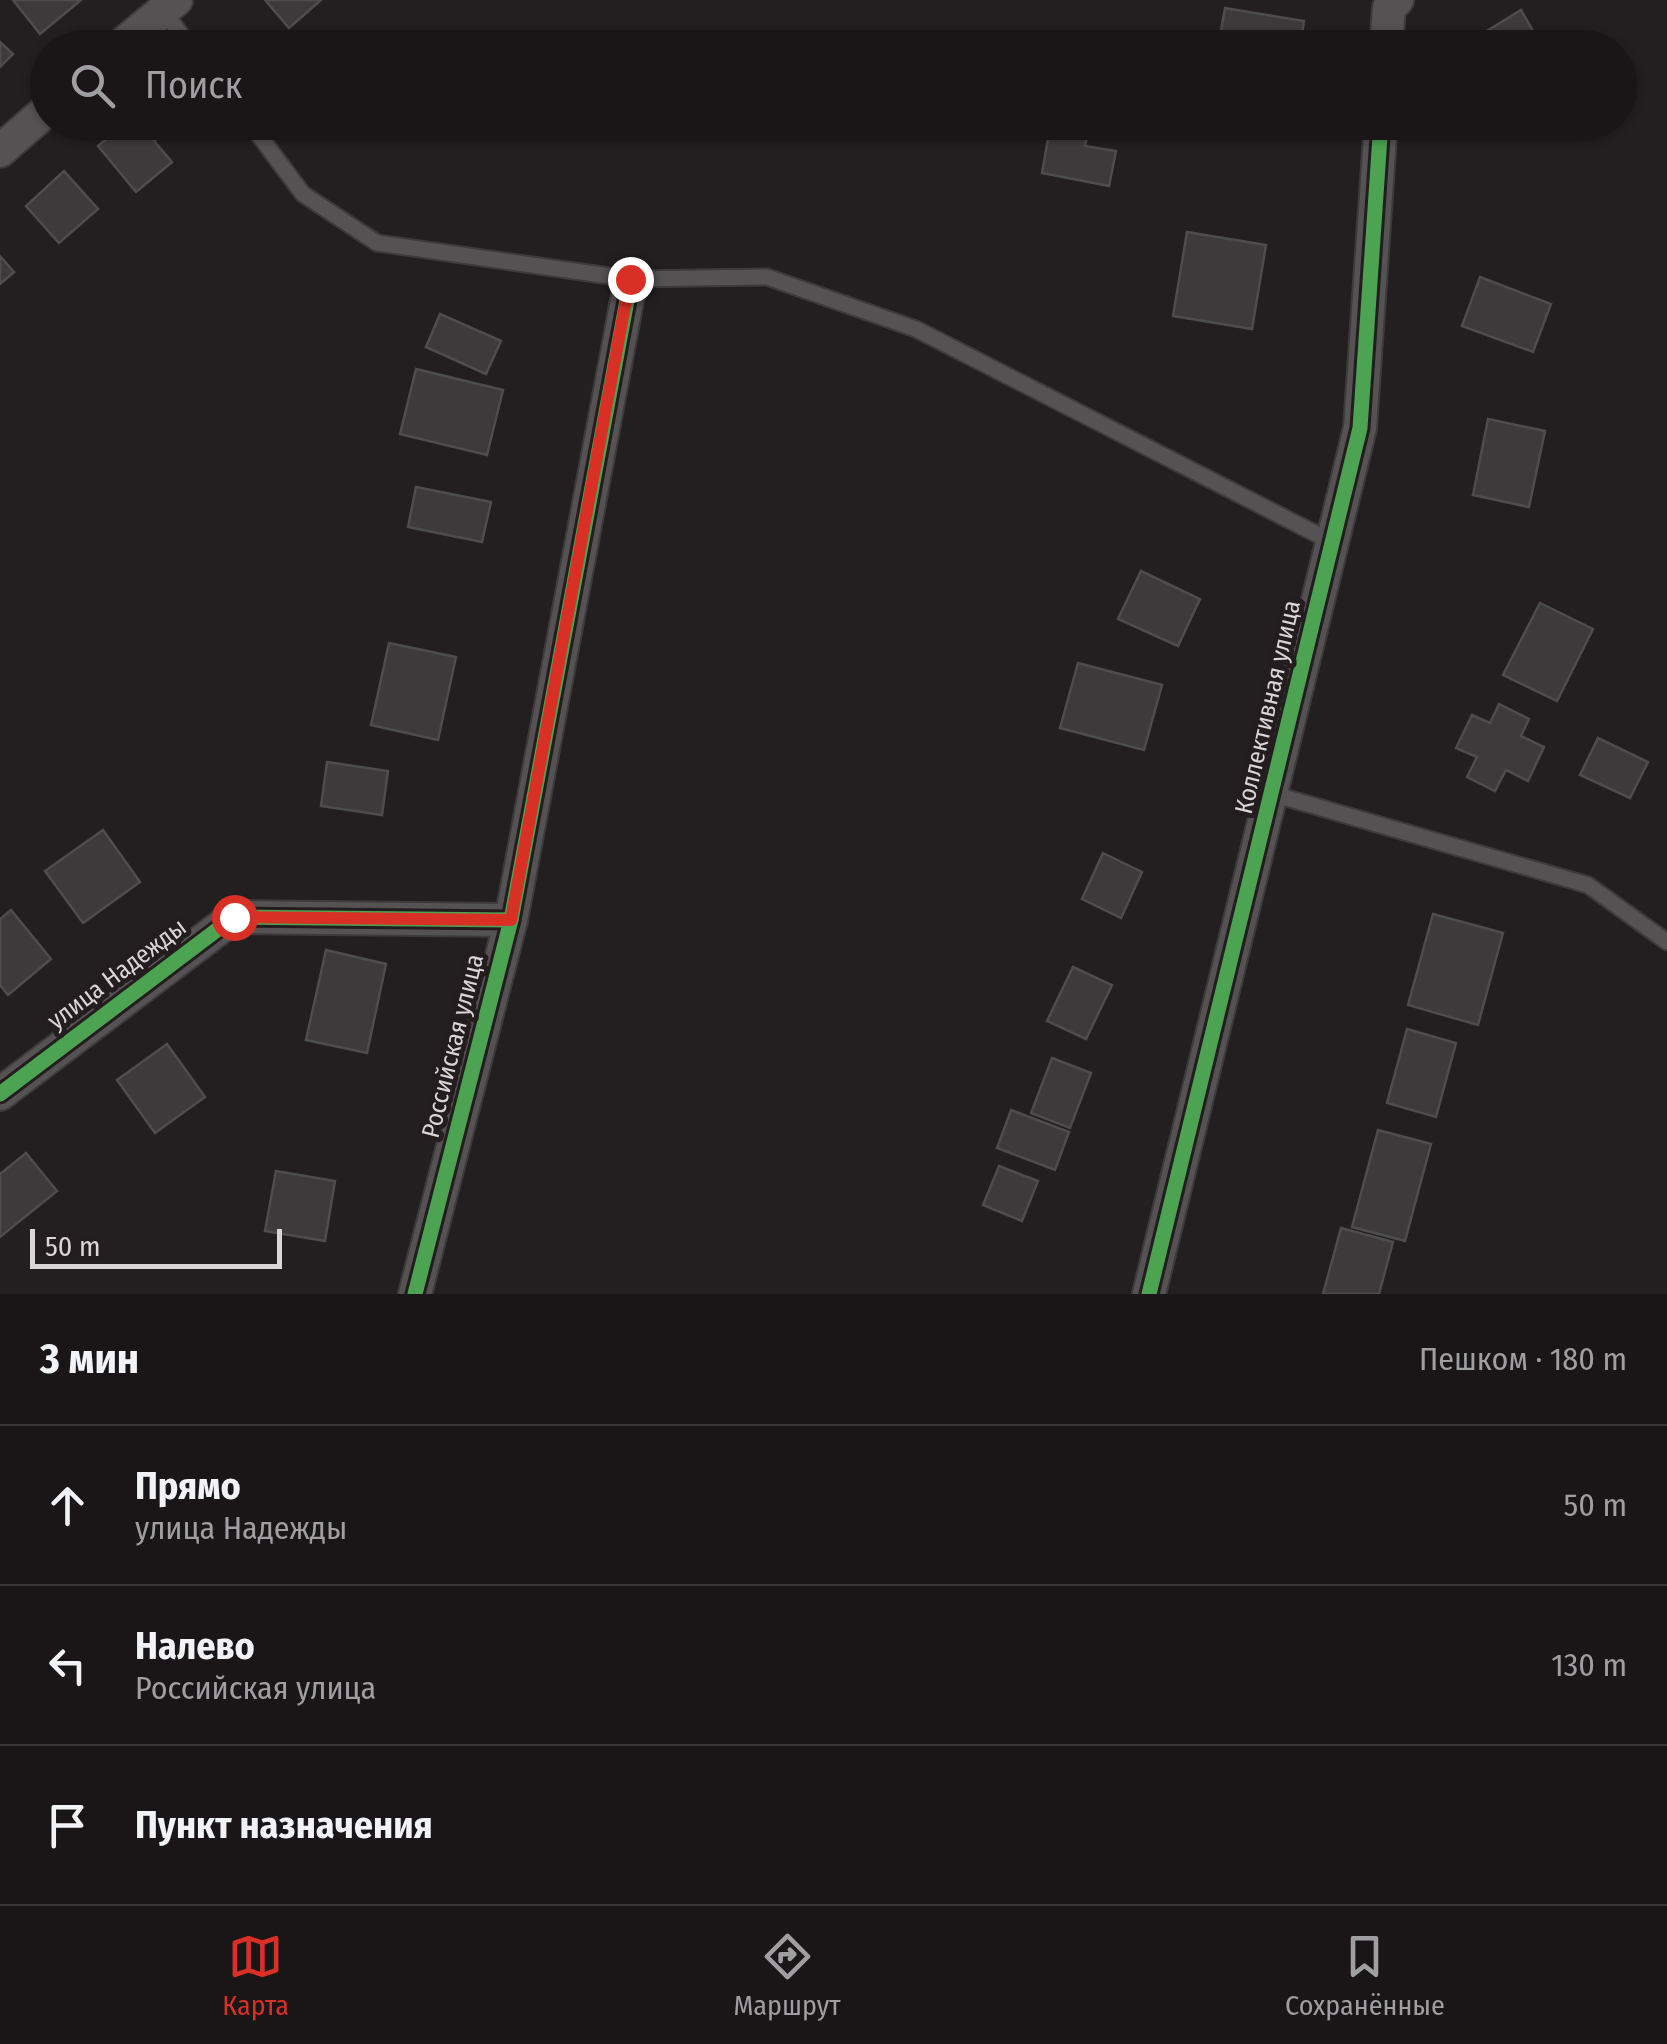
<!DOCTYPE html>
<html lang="ru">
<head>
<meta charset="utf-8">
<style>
	:root { --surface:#1a1618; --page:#272325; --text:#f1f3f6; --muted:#9f9fa2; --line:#383537; --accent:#d93025 }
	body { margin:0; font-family:"Fira Sans Condensed",sans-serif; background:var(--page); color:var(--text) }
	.scale { position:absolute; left:30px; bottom:25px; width:252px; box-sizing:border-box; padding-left:10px; border:5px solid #dad6d7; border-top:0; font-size:28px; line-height:35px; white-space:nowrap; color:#dad6d7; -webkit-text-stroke:8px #241d20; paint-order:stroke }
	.stop { position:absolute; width:30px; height:30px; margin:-22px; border:8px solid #d93025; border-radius:50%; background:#fff }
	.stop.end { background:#d93025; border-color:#fff; box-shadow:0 2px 10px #0008 }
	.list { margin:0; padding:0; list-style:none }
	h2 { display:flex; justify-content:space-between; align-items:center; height:130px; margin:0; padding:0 40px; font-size:42px }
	h2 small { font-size:32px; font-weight:400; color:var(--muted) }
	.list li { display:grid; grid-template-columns:65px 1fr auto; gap:30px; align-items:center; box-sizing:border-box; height:160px; padding:0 40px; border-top:2px solid var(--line) }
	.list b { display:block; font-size:38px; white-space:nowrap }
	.list p { margin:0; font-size:32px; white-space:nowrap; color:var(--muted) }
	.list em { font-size:32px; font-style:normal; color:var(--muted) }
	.icon { flex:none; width:55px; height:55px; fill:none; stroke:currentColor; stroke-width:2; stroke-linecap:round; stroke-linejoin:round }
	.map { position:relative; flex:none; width:1667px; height:1294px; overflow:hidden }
	.search { position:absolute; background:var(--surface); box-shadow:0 2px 8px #0004; left:30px; right:30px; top:30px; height:110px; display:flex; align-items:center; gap:25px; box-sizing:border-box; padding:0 35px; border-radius:55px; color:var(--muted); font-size:38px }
	.sheet { height:610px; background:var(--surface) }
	nav { display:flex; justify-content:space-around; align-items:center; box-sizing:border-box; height:140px; border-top:2px solid var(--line); background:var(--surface); font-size:28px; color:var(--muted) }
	nav a { display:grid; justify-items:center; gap:5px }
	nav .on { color:var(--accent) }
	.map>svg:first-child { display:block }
	.building { fill:#3c3a3a; stroke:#4d4d4d; stroke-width:2.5 }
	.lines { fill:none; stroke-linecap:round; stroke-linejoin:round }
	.service-casing { stroke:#3d3a3b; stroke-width:19 }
	.minor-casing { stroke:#3d3a3b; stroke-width:36 }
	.service { stroke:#555253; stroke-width:15 }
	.minor { stroke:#555253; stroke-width:32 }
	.cycleway-casing { stroke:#241d20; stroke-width:21 }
	.cycleway { stroke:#4ca352; stroke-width:15 }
	.route { stroke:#d93025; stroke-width:12 }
	.labels { text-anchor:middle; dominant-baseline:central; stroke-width:10; stroke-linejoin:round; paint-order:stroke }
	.street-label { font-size:25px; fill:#dad6d7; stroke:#241d20 }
</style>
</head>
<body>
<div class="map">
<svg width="1667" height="1294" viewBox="0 0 1667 1294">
	<rect width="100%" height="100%" fill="#231e20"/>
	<g class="building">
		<polygon points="13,0 81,0 40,34"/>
		<polygon points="265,0 321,0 289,28"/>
		<polygon points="1225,8 1304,21 1300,48 1218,48"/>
		<polygon points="1521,10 1543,48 1497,48 1487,31"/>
		<polygon points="0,42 13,54 0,67"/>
		<polygon points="126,122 176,122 154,141 172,162 136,192 98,146"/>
		<polygon points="1051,122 1090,122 1085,146 1116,151 1109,186 1042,173"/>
		<polygon points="1110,122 1159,122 1157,133"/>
		<polygon points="64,171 98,209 59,243 26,206"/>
		<polygon points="1187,232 1266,245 1252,329 1173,316"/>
		<polygon points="0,256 14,272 0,284"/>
		<polygon points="1480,277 1551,304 1533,352 1462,326"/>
		<polygon points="440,314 501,341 486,374 426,347"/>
		<polygon points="416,369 503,390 487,455 400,434"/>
		<polygon points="1488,419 1545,431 1529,507 1473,495"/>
		<polygon points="416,487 491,502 482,542 408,527"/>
		<polygon points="1141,571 1200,599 1178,646 1118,619"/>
		<polygon points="1540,603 1593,629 1557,701 1503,675"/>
		<polygon points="389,643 456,657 438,740 371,725"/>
		<polygon points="1078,663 1162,685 1144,750 1060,728"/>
		<polygon points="1499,704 1529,719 1521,736 1544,747 1528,781 1506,770 1495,791 1467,777 1477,757 1456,748 1472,715 1490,723"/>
		<polygon points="1598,738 1648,762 1630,798 1580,775"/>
		<polygon points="327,762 388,771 382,815 321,806"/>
		<polygon points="103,830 140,882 83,923 45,871"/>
		<polygon points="1103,853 1142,872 1121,918 1082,899"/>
		<polygon points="11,910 51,959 8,995 0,985 0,919"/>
		<polygon points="1433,914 1503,933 1478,1025 1408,1005"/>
		<polygon points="326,950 386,964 367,1053 306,1040"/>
		<polygon points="1073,967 1112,985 1086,1039 1047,1021"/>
		<polygon points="1407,1029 1456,1043 1436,1117 1387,1103"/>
		<polygon points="167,1044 205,1097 155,1133 117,1080"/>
		<polygon points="1052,1058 1091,1073 1070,1128 1031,1113"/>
		<polygon points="1011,1110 1069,1132 1055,1170 997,1148"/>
		<polygon points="1378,1130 1431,1144 1405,1241 1352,1227"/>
		<polygon points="26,1153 57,1191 0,1237 0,1174"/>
		<polygon points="999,1166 1038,1181 1022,1221 983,1205"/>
		<polygon points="276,1171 335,1181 325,1241 265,1231"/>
		<polygon points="1341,1228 1393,1242 1379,1294 1323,1294"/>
	</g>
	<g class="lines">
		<g class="service-casing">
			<g id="service">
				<polyline points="162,9 191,48"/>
				<polyline points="249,122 303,194 377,243 631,279 767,277 916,329 1332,542"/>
				<polyline points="1273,794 1588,885 1667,942"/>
			</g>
		</g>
		<g class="minor-casing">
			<g id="minor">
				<polyline points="118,48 176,0"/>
				<polyline points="1386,48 1389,8 1397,0"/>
				<polyline points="0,151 48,109"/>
				<polyline points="0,1094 234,917 511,920"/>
				<polyline points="415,1294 511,920 631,279"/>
				<polyline points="1149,1294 1360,428 1381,122"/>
			</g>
		</g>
		<use href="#service" class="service"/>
		<use href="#minor" class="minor"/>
		<g class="cycleway-casing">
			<g id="cycleway">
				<polyline points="0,1094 234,917 511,920"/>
				<polyline points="415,1294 511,920 631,279"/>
				<polyline points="1149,1294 1360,428 1381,122"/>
			</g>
		</g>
		<use href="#cycleway" class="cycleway"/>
	</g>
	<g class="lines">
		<polyline class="route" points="234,917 511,920 630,279"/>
	</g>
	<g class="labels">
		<g class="street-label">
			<text transform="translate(1268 707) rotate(-77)">Коллективная улица</text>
			<text transform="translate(117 974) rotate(-37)">улица Надежды</text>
			<text transform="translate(453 1046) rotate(-76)">Российская улица</text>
		</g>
	</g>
</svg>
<div class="scale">50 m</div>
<div class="stop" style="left:234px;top:917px"></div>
<div class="stop end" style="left:630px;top:279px"></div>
<div class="search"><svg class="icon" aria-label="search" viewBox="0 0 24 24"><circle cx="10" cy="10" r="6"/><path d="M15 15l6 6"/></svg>Поиск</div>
</div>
<section class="sheet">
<h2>3 мин<small>Пешком · 180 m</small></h2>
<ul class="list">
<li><svg class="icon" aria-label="ahead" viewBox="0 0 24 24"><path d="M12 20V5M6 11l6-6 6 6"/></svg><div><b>Прямо</b><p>улица Надежды</p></div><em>50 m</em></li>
<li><svg class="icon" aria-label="left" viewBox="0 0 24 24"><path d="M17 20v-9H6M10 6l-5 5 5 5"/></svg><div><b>Налево</b><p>Российская улица</p></div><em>130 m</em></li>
<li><svg class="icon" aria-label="arrive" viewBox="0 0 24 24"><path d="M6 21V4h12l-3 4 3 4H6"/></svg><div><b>Пункт назначения</b></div></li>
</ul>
</section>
<nav>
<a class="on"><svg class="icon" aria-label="map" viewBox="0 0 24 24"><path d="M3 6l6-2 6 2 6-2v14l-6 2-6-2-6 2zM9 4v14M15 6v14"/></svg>Карта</a>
<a><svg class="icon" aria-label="directions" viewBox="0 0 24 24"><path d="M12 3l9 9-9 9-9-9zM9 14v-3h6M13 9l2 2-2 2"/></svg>Маршрут</a>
<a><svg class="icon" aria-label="saved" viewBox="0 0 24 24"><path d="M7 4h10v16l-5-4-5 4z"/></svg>Сохранённые</a>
</nav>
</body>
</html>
